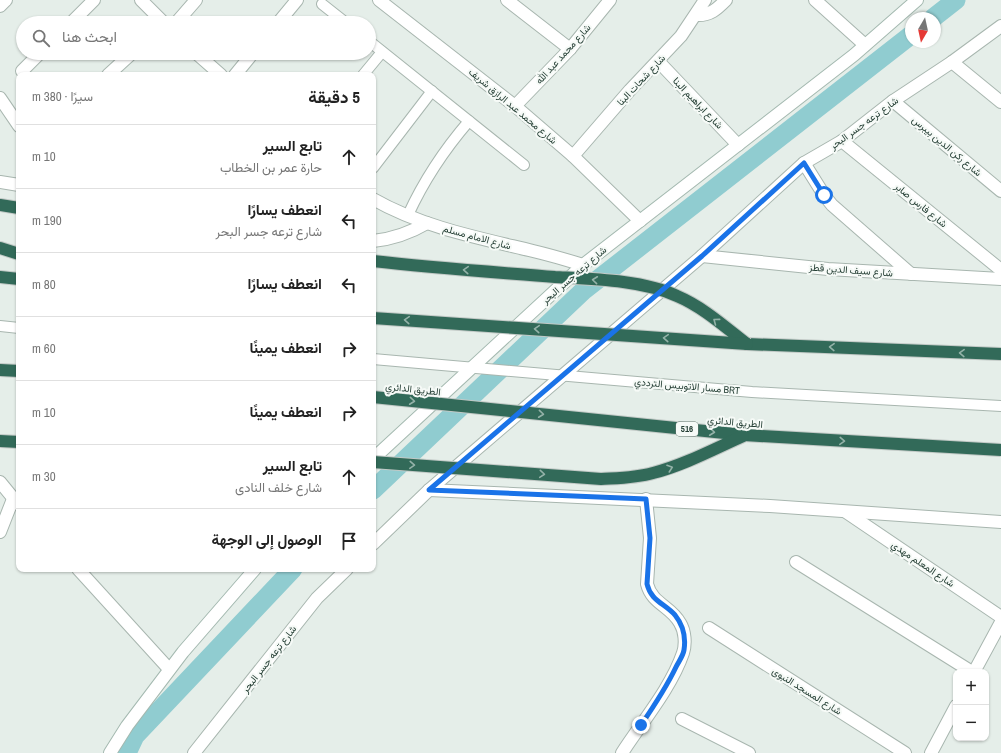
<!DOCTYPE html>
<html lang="ar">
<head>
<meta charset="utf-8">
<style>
	:root { --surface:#fff; --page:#f6f6f6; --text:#222; --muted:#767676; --line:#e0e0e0 }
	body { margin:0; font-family:"Archivo Narrow",Vazirmatn,sans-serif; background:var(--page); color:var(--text); direction:rtl }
	.controls { position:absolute; right:12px; bottom:12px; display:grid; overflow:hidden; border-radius:8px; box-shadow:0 1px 3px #0004 }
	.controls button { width:36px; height:36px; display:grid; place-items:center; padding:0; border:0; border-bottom:1px solid var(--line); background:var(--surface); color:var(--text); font:20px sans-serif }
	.compass { position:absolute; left:905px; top:12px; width:36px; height:36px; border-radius:50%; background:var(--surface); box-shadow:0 1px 3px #0004; rotate:189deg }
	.stop { position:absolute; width:12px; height:12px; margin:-9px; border:3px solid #1a73e8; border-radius:50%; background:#fff }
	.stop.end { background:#1a73e8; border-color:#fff; box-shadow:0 1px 4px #0008 }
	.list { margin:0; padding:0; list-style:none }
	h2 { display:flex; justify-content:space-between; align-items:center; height:52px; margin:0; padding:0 16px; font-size:17px }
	h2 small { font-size:13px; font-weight:400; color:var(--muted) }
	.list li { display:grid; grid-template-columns:26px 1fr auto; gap:12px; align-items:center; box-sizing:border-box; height:64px; padding:0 16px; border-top:1px solid var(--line) }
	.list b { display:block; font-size:15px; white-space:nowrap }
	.list p { margin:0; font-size:13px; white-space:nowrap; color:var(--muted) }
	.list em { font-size:13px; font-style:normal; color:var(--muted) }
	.icon { flex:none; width:22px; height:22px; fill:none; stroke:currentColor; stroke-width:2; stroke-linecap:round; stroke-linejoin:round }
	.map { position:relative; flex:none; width:1001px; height:753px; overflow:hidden; direction:ltr }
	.search { position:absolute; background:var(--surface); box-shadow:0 1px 3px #0004; left:16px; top:16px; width:360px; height:44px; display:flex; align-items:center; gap:10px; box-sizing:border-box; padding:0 14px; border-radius:22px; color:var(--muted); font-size:15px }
	.panel { position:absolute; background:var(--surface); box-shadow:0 1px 3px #0004; left:16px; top:72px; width:360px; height:500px; border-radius:8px; direction:rtl }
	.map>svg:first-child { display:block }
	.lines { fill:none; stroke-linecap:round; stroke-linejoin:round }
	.canal { stroke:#90ccd0; stroke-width:19 }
	.lane-casing { stroke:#a8b6af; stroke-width:12 }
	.street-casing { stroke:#a8b6af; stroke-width:14 }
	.secondary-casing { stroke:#a4b9b0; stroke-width:14 }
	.highway-casing { stroke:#c2c9c6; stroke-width:14 }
	.lane { stroke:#fff; stroke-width:10 }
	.street { stroke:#fff; stroke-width:12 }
	.secondary { stroke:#fff; stroke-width:12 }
	.highway { stroke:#326a59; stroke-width:12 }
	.highway-bridge-casing { stroke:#c2c9c6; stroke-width:14; stroke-linecap:butt }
	.highway-bridge { stroke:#326a59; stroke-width:12 }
	.oneway { stroke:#94b2a8 }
	.route { stroke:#1a73e8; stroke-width:5 }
	.labels { text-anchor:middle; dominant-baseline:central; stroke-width:4; stroke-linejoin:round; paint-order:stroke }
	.shield { fill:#f6faf7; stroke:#64776f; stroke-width:1 }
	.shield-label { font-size:9px; font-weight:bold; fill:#253f35 }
	.street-label { font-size:10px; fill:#253f35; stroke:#f6faf7 }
</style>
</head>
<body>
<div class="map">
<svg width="1001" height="753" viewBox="0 0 1001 753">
	<rect width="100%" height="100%" fill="#e5eee9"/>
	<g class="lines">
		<g class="canal">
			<polyline points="933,18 956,0"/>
			<polyline points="373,490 583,291 911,35"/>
			<polyline points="127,753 135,736 293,569"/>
		</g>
		<g class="lane-casing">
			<g id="lane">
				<polyline points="322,4 346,23"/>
				<polyline points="369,41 524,165"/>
				<polyline points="363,75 382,52"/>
				<polyline points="373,168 432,91"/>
				<path d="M408 215C424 180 444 150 469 121"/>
				<polyline points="0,326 19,328"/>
				<polyline points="373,359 752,392 1001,406"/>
			</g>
		</g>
		<g class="street-casing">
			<g id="street">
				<polyline points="141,0 164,23"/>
				<polyline points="379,0 515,106 573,156 640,221"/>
				<polyline points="507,0 570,49"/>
				<polyline points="815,0 865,45"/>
				<polyline points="0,6 6,0"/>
				<path d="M696 15C710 16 717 9 726 0"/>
				<polyline points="71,23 94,0"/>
				<polyline points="176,23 196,0"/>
				<polyline points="278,23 297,0"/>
				<polyline points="196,53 221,75"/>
				<polyline points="658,61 738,145"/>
				<polyline points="952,62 1001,102"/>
				<polyline points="22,71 40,53"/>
				<polyline points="108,75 132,53"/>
				<polyline points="235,75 253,53"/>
				<polyline points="0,98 19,126"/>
				<polyline points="893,101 1001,191"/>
				<polyline points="515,106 570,49 610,0"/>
				<polyline points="842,141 1001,270"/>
				<polyline points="573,156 630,90 681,36 705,0"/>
				<polyline points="804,163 824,195 832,205 911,274"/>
				<polyline points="0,182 19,185"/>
				<path d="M373 199C422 227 479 238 533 251 550 255 567 260 583 265"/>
				<path d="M373 241C393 239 410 233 427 223"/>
				<polyline points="702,256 828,269 1001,279"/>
				<polyline points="0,482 18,504"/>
				<polyline points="429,490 770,506 1001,522"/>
				<polyline points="846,512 1001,617"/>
				<polyline points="0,532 13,499"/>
				<polyline points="373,544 429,490 702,256 804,163 842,141 893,101 952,62 1001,26"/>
				<polyline points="796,562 972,672"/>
				<polyline points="78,569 169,669"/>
				<polyline points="709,628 905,753"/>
				<polyline points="974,672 1001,622"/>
				<polyline points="682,719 749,753"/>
				<polyline points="194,753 317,598 347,569"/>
				<path d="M622 753C642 722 671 688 683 653 686 644 685 631 680 623 671 606 652 604 647 584L650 538 646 499"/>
				<polyline points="931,753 956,706"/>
			</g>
		</g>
		<g class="secondary-casing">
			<g id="secondary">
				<polyline points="373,459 583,265 854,55 917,0"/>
				<polyline points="110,753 127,726 183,652 255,569"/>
			</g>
		</g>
		<g class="highway-casing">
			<g id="highway">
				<polyline points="0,205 19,208"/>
				<polyline points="0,248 19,254"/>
				<polyline points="0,277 19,279"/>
				<polyline points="747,344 1001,354"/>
				<polyline points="0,370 19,371"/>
				<polyline points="0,441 19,442"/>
			</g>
		</g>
		<use href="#lane" class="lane"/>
		<use href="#street" class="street"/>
		<use href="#secondary" class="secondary"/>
		<use href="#highway" class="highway"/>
		<g class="highway-bridge-casing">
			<g id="highway-bridge">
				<path d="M373 261C433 268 494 272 555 277 592 279 643 280 677 296 703 307 725 327 747 344"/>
				<polyline points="373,318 747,344"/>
				<polyline points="373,397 744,435 1001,450"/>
				<path d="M373 462 601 479C618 478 636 478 653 473 684 465 714 449 743 436"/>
			</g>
		</g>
		<use href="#highway-bridge" class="highway-bridge"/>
	</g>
	<defs><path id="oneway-chevron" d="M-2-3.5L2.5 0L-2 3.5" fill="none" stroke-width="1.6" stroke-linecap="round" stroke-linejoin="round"/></defs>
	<g class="oneway">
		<use href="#oneway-chevron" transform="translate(466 270) rotate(-176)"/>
		<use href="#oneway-chevron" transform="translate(595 280) rotate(-174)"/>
		<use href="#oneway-chevron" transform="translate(407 320) rotate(-176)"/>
		<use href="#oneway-chevron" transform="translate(716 321) rotate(-143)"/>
		<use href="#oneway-chevron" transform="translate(537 329) rotate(-176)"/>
		<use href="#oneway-chevron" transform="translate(666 338) rotate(-176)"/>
		<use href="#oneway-chevron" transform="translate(832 347) rotate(-178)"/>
		<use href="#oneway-chevron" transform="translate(962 353) rotate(-178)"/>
		<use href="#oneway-chevron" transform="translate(412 401) rotate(6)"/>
		<use href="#oneway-chevron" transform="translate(541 414) rotate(6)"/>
		<use href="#oneway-chevron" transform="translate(712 432) rotate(6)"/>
		<use href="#oneway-chevron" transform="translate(842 441) rotate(3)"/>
		<use href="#oneway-chevron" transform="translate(412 465) rotate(3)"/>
		<use href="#oneway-chevron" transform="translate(670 468) rotate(-19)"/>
		<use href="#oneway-chevron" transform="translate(542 474) rotate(5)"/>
	</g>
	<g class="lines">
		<path class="route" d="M641 725C654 706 666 688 676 667 679 661 683 656 684 650 686 637 683 625 675 615 664 603 651 601 647 584L650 538 646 499 429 490 702 256 804 163 824 195"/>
	</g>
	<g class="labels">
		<rect class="shield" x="676" y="422" width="22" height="14" rx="3"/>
		<g class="shield-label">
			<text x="687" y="429">516</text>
		</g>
		<g class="street-label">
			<text transform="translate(563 54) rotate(-48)">شارع محمد عبد الله</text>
			<text transform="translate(641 80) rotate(-47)">شارع شحات البنا</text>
			<text transform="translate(698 103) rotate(46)">شارع ابراهيم البنا</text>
			<text transform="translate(513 106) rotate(40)">شارع محمد عبد الرازق شريف</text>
			<text transform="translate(864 123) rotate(-36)">شارع ترعه جسر البحر</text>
			<text transform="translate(947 146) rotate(40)">شارع ركن الدين بيبرس</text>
			<text transform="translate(921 205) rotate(39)">شارع فارس صابر</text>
			<text transform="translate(477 237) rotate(15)">شارع الامام مسلم</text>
			<text transform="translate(851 270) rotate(4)">شارع سيف الدين قطز</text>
			<text transform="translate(574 275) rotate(-41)">شارع ترعه جسر البحر</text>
			<text transform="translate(687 386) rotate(5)">مسار الاتوبيس الترددي BRT</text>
			<text transform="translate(413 389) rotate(6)">الطريق الدائري</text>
			<text transform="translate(735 422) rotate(5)">الطريق الدائري</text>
			<text transform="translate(923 564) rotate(34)">شارع المعلم مهدي</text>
			<text transform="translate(269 659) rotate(-52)">شارع ترعه جسر البحر</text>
			<text transform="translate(807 691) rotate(32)">شارع المسجد النبوى</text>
		</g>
	</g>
</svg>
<div class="controls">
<button>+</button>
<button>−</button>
</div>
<svg class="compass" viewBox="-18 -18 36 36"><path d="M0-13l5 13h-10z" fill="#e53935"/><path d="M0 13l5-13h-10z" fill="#767676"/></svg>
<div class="stop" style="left:824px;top:195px"></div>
<div class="stop end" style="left:641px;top:725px"></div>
<div class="search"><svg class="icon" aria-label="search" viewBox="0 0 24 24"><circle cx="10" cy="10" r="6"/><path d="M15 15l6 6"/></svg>ابحث هنا</div>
<section class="panel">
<h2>5 دقيقة<small>سيرًا · 380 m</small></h2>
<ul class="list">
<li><svg class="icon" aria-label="ahead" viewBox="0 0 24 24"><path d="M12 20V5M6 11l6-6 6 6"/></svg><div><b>تابع السير</b><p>حارة عمر بن الخطاب</p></div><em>10 m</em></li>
<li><svg class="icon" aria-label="left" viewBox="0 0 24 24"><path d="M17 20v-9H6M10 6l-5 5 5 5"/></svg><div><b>انعطف يسارًا</b><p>شارع ترعه جسر البحر</p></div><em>190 m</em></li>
<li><svg class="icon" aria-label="left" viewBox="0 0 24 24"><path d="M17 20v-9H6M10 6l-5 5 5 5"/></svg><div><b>انعطف يسارًا</b></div><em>80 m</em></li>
<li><svg class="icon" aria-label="right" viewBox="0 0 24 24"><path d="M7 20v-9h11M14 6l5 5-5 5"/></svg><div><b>انعطف يمينًا</b></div><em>60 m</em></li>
<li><svg class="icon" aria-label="right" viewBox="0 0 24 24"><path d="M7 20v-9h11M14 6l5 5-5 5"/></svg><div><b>انعطف يمينًا</b></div><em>10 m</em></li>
<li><svg class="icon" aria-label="ahead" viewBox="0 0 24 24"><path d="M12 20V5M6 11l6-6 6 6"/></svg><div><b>تابع السير</b><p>شارع خلف النادى</p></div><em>30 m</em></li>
<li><svg class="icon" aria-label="arrive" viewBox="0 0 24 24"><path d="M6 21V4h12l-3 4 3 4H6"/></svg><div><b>الوصول إلى الوجهة</b></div></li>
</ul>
</section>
</div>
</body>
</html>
